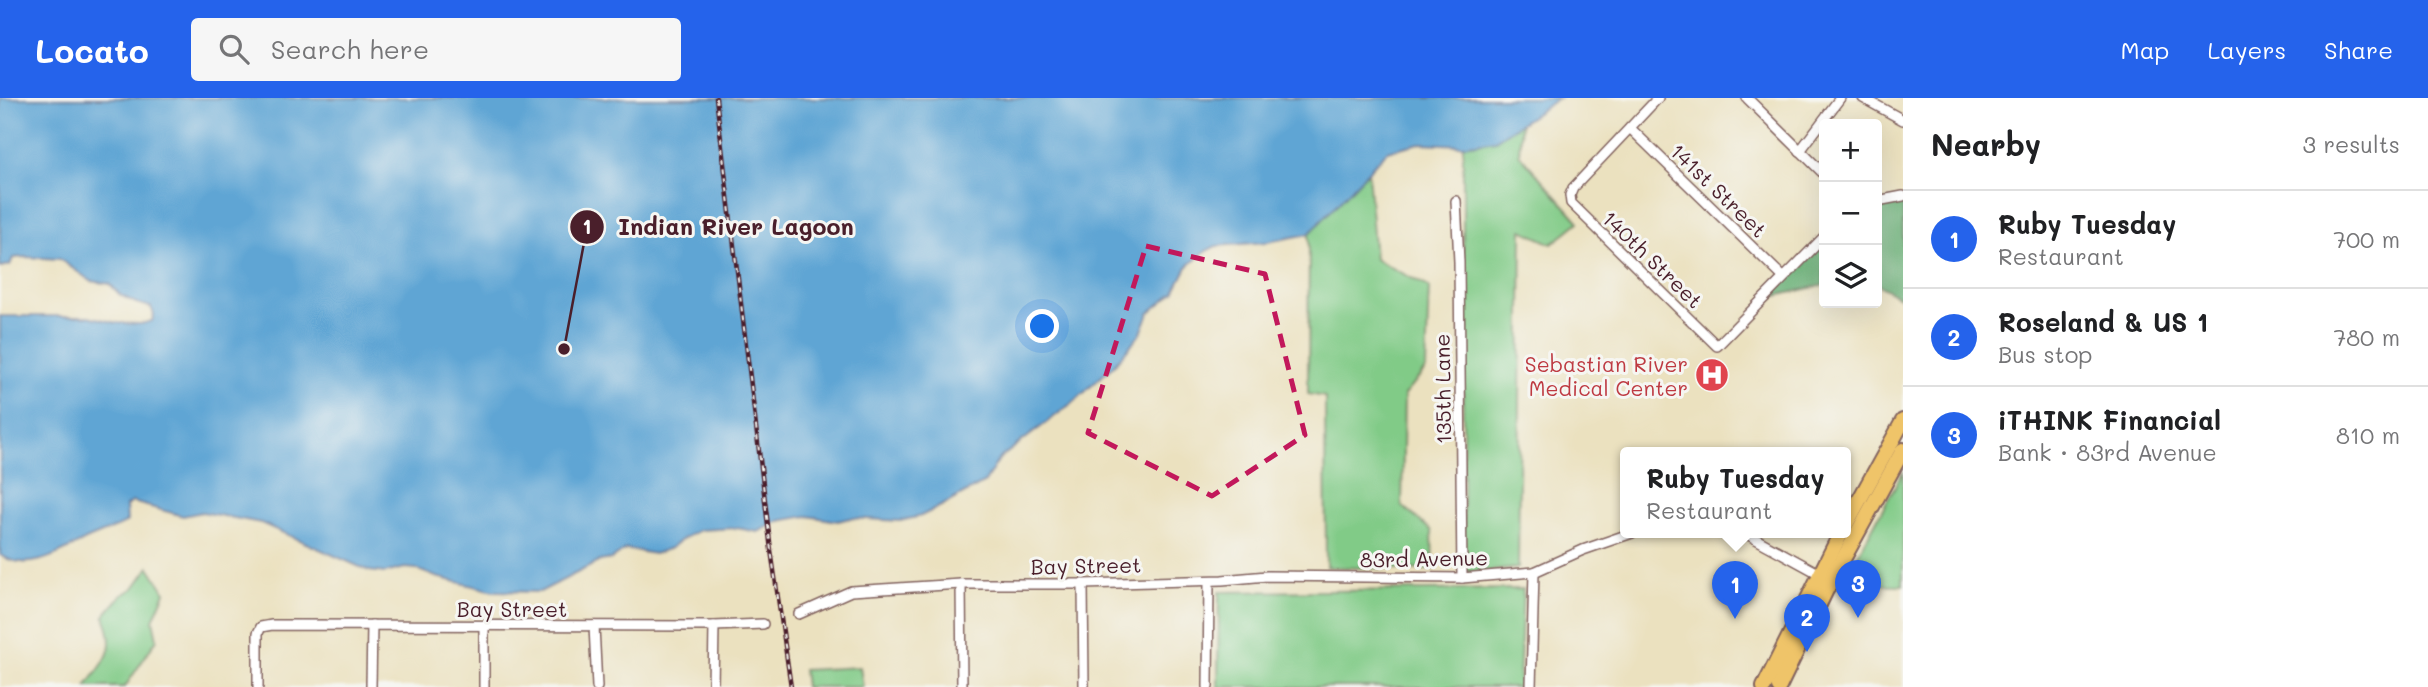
<!DOCTYPE html>
<html lang="en">
<head>
<meta charset="utf-8">
<style>
	:root { --surface:#fff; --page:#f6f6f6; --text:#202124; --muted:#757577; --line:#e0e0e0; --accent:#2563eb }
	body { margin:0; font-family:Mali,sans-serif; background:var(--page); color:var(--text) }
	.controls { position:absolute; right:21px; top:21px; display:grid; overflow:hidden; border-radius:7px; box-shadow:0 7px 28px #0002 }
	.controls button { width:63px; height:63px; display:grid; place-items:center; padding:0; border:0; border-bottom:2px solid var(--line); background:var(--surface); color:var(--text); font:35px sans-serif }
	.you { position:absolute; left:1043px; top:229px; width:24px; height:24px; margin:-18px; border:5px solid #fff; border-radius:50%; background:#1a73e8; box-shadow:0 0 0 10px #1a73e833 }
	.badge { display:grid; place-items:center; width:46px; height:46px; border-radius:50%; background:var(--accent); color:#fff; font-size:23px; font-weight:700 }
	.pin { position:absolute; translate:-50% -58px; filter:drop-shadow(0 2px 4px #0008) }
	.pin::after { content:''; position:absolute; top:37px; width:24px; height:21px; background:inherit; clip-path:polygon(0 0,100% 0,50% 100%) }
	.popup { position:absolute; left:1620px; top:349px; width:231px; height:91px; box-sizing:border-box; display:grid; place-content:center; border-radius:7px; background:var(--surface); filter:drop-shadow(0 2px 5px #0005); font-size:23px; white-space:nowrap; color:var(--muted) }
	.popup b { font-size:26px; color:var(--text) }
	.popup::after { content:''; position:absolute; left:50%; top:100%; margin-left:-14px; border:14px solid transparent; border-top-color:var(--surface) }
	.list { margin:0; padding:0; list-style:none }
	h2 { display:flex; justify-content:space-between; align-items:center; height:91px; margin:0; padding:0 28px; font-size:30px }
	h2 small { font-size:23px; font-weight:400; color:var(--muted) }
	.list li { display:grid; grid-template-columns:46px 1fr auto; gap:21px; align-items:center; box-sizing:border-box; height:98px; padding:0 28px; border-top:2px solid var(--line) }
	.list b { display:block; font-size:26px; white-space:nowrap }
	.list p { margin:0; font-size:23px; white-space:nowrap; color:var(--muted) }
	.list em { font-size:23px; font-style:normal; color:var(--muted) }
	.icon { flex:none; width:38px; height:38px; fill:none; stroke:currentColor; stroke-width:2; stroke-linecap:round; stroke-linejoin:round }
	.map { position:relative; flex:none; width:1903px; height:589px; overflow:hidden }
	header { display:flex; align-items:center; gap:42px; box-sizing:border-box; height:98px; padding:0 35px; background:var(--accent); color:#fff }
	header strong { font-size:33px }
	nav { display:flex; gap:38px; margin-inline-start:auto; font-size:24px }
	.search { width:490px; height:63px; background:var(--page); display:flex; align-items:center; gap:18px; box-sizing:border-box; padding:0 24px; border-radius:7px; color:var(--muted); font-size:26px }
	main { display:flex }
	aside { flex:1; background:var(--surface) }
	.map>svg:first-child { display:block }
	.green { fill:#81cb87; stroke:#667559; stroke-width:2 }
	.forest { fill:#68af74; stroke:#596750; stroke-width:2 }
	.water { fill:#5ea5d4; stroke:#546280; stroke-width:2 }
	.lines { fill:none; stroke-linecap:round; stroke-linejoin:round }
	.street-casing { stroke:#82635f; stroke-width:12 }
	.primary-casing { stroke:#82635f; stroke-width:18 }
	.street { stroke:#fff; stroke-width:9 }
	.primary { stroke:#efc469; stroke-width:14 }
	.rail-casing { stroke:#4a1f2b; stroke-width:4.5 }
	.rail { stroke:#f6f6f2; stroke-width:2; stroke-dasharray:5; stroke-linecap:butt }
	.marked { fill:none; stroke:#c2185b; stroke-width:5; stroke-dasharray:14 9; stroke-linejoin:round }
	.labels { text-anchor:middle; dominant-baseline:central; stroke-width:6; stroke-linejoin:round; paint-order:stroke }
	.street-label { font-size:21px; fill:#4a1f2b; stroke:#f6f6f2 }
	.health-label { font-size:21px; fill:#be3a42; stroke:#f6f6f2; text-anchor:end }
	.leader { fill:none; stroke:#4a1f2b; stroke-width:2.5 }
	.callout-dot { fill:#4a1f2b; stroke:#f6f6f2; stroke-width:2.5 }
	.mark-label { font-size:21px; text-anchor:middle; font-weight:bold; fill:#fff }
	.callout-label { font-size:23px; text-anchor:middle; font-weight:bold; fill:#4a1f2b; stroke:#f6f6f2; stroke-width:6; stroke-linejoin:round; paint-order:stroke }
</style>
</head>
<body>
<header>
<strong>Locato</strong>
<div class="search"><svg class="icon" aria-label="search" viewBox="0 0 24 24"><circle cx="10" cy="10" r="6"/><path d="M15 15l6 6"/></svg>Search here</div>
<nav><a>Map</a><a>Layers</a><a>Share</a></nav>
</header>
<main>
<div class="map">
<svg width="1903" height="589" viewBox="0 0 1903 589">
	<rect width="100%" height="100%" fill="#f6f6f2"/>
	<filter id="ink" filterUnits="userSpaceOnUse"><feTurbulence type="fractalNoise" baseFrequency=".0143" numOctaves="2"/><feDisplacementMap in="SourceGraphic" scale="14" xChannelSelector="R" yChannelSelector="G"/><feConvolveMatrix kernelMatrix="1 2 1 2 8 2 1 2 1" color-interpolation-filters="sRGB"/></filter>
	<filter id="wash" filterUnits="userSpaceOnUse"><feTurbulence type="fractalNoise" baseFrequency=".00686" numOctaves="4" result="noise"/><feDisplacementMap in="SourceGraphic" scale="28" xChannelSelector="R" yChannelSelector="G"/><feGaussianBlur stdDeviation="1.57" result="paint"/><feColorMatrix in="noise" values="0 0 0 0 0 0 0 0 0 0 0 0 0 0 0 0 0 1.4 0 .05"/><feComposite in="paint" operator="in"/></filter>
	<g filter="url(#wash)">
		<rect width="100%" height="100%" fill="#ebe1bf"/>
		<g class="green">
			<polygon points="1521,24 1519,56 1579,124 1552,146 1522,132 1518,470 1463,476 1463,47 1495,42"/>
			<polygon points="1368,73 1375,161 1429,189 1426,271 1404,297 1402,408 1432,433 1433,472 1326,469 1325,299 1308,296 1309,136"/>
			<polygon points="1903,373 1903,487 1847,486 1839,492"/>
			<path d="M149 469 165 494 153 522 157 541 125 589H86C106 560 118 554 104 518L121 498 134 490Z"/>
			<polygon points="1523,491 1519,589 1218,589 1219,494"/>
			<polygon points="860,569 863,589 805,589 803,572"/>
		</g>
		<g class="forest">
			<polygon points="1903,100 1903,201 1877,186 1877,105"/>
			<polygon points="1824,138 1824,187 1767,200"/>
		</g>
		<path class="water" d="M0 0H1559L1495 42 1463 47 1420 45 1387 53 1309 136 1267 144 1216 148 1204 154 1187 169 1174 194 1149 215 1141 235 1114 267 1076 302 999 361 985 384 947 405 921 418 900 423 850 420 838 423 807 418 779 423 758 434 737 430 700 432 682 441 671 450 654 456 626 451 612 461 600 463 540 494 494 493 436 479 416 471 405 470 385 475 369 473 261 425 202 414 183 418 132 404 126 408 127 423 124 426C112 431 100 436 88 441 61 454 29 476 0 457V218H88L117 225 141 226 152 223 154 216 151 209 136 205 120 197 110 186 91 183 59 161 25 159 13 160 10 167 0 169Z"/>
	</g>
	<g filter="url(#ink)">
		<g class="lines">
			<g class="street-casing">
				<g id="street">
					<polyline points="1658,0 1573,90 1570,97 1571,105 1717,248 1824,139"/>
					<polyline points="1747,0 1824,76"/>
					<polyline points="1863,0 1903,22"/>
					<polyline points="1630,30 1783,179"/>
					<polyline points="1800,53 1840,0"/>
					<polyline points="1456,103 1459,164 1462,480"/>
					<polyline points="1877,103 1903,98"/>
					<polyline points="1745,435 1820,476"/>
					<polyline points="961,486 962,589"/>
					<polyline points="1083,486 1084,589"/>
					<polyline points="799,516 851,493 961,486 1083,486 1222,482 1267,478 1462,480 1534,474 1583,452 1632,435"/>
					<polyline points="594,528 597,589"/>
					<polyline points="258,589 258,535 261,529 272,527 714,528 763,526"/>
					<polyline points="371,589 372,527"/>
					<polyline points="484,589 484,528"/>
					<polyline points="713,589 714,528"/>
					<polyline points="1208,589 1209,483"/>
					<polyline points="1531,589 1534,474"/>
				</g>
			</g>
			<g class="primary-casing">
				<g id="primary">
					<polyline points="1845,428 1903,323"/>
					<polyline points="1764,589 1841,435"/>
					<polyline points="1779,589 1825,494 1903,352"/>
				</g>
			</g>
			<use href="#street" class="street"/>
			<use href="#primary" class="primary"/>
			<g class="rail-casing">
				<polyline id="rail" points="716,0 771,452 791,589"/>
			</g>
			<use href="#rail" class="rail"/>
		</g>
	</g>
	<path class="marked" d="M1146 148 1265 176 1305 337 1212 398 1088 335Z"/>
	<defs>
		<g id="hospital-disc" transform="scale(1.75)"><circle r="9.5" fill="#e0444e" stroke="#f6f6f2"/><path d="M-5-5h3v3.5h4V-5h3V5h-3V1.5h-4V5h-3Z" fill="#fff"/></g>
	</defs>
	<g fill-rule="evenodd">
		<use href="#hospital-disc" x="1712" y="277"/>
	</g>
	<g class="labels">
		<g class="street-label">
			<text transform="translate(1719 92) rotate(44)">141st Street</text>
			<text transform="translate(1653 161) rotate(44)">140th Street</text>
			<text transform="translate(1442 291) rotate(-91)">135th Lane</text>
			<text transform="translate(1424 460) rotate(-1)">83rd Avenue</text>
			<text transform="translate(1086 467) rotate(-1)">Bay Street</text>
			<text x="512" y="510">Bay Street</text>
		</g>
		<g class="health-label">
			<text x="1688" y="265">Sebastian River<tspan x="1688" dy="24">Medical Center</tspan></text>
		</g>
	</g>
	<path class="leader" d="M564 251L587 129"/>
	<g class="callout-dot">
		<circle cx="564" cy="251" r="7"/>
		<circle cx="587" cy="129" r="18"/>
	</g>
	<g class="mark-label">
		<text x="587" y="136">1</text>
	</g>
	<g class="callout-label">
		<text x="736" y="137">Indian River Lagoon</text>
	</g>
</svg>
<div class="controls">
<button>+</button>
<button>−</button>
<button><svg class="icon" aria-label="layers" viewBox="0 0 24 24"><path d="M12 4l9 5-9 5-9-5zM3 14l9 5 9-5"/></svg></button>
</div>
<div class="you"></div>
<div class="pin badge" style="left:1735px;top:521px">1</div>
<div class="popup"><b>Ruby Tuesday</b>Restaurant</div>
<div class="pin badge" style="left:1807px;top:554px">2</div>
<div class="pin badge" style="left:1858px;top:520px">3</div>
</div>
<aside>
<h2>Nearby<small>3 results</small></h2>
<ul class="list">
<li><span class="badge">1</span><div><b>Ruby Tuesday</b><p>Restaurant</p></div><em>700 m</em></li>
<li><span class="badge">2</span><div><b>Roseland &amp; US 1</b><p>Bus stop</p></div><em>780 m</em></li>
<li><span class="badge">3</span><div><b>iTHINK Financial</b><p>Bank · 83rd Avenue</p></div><em>810 m</em></li>
</ul>
</aside>
</main>
</body>
</html>
